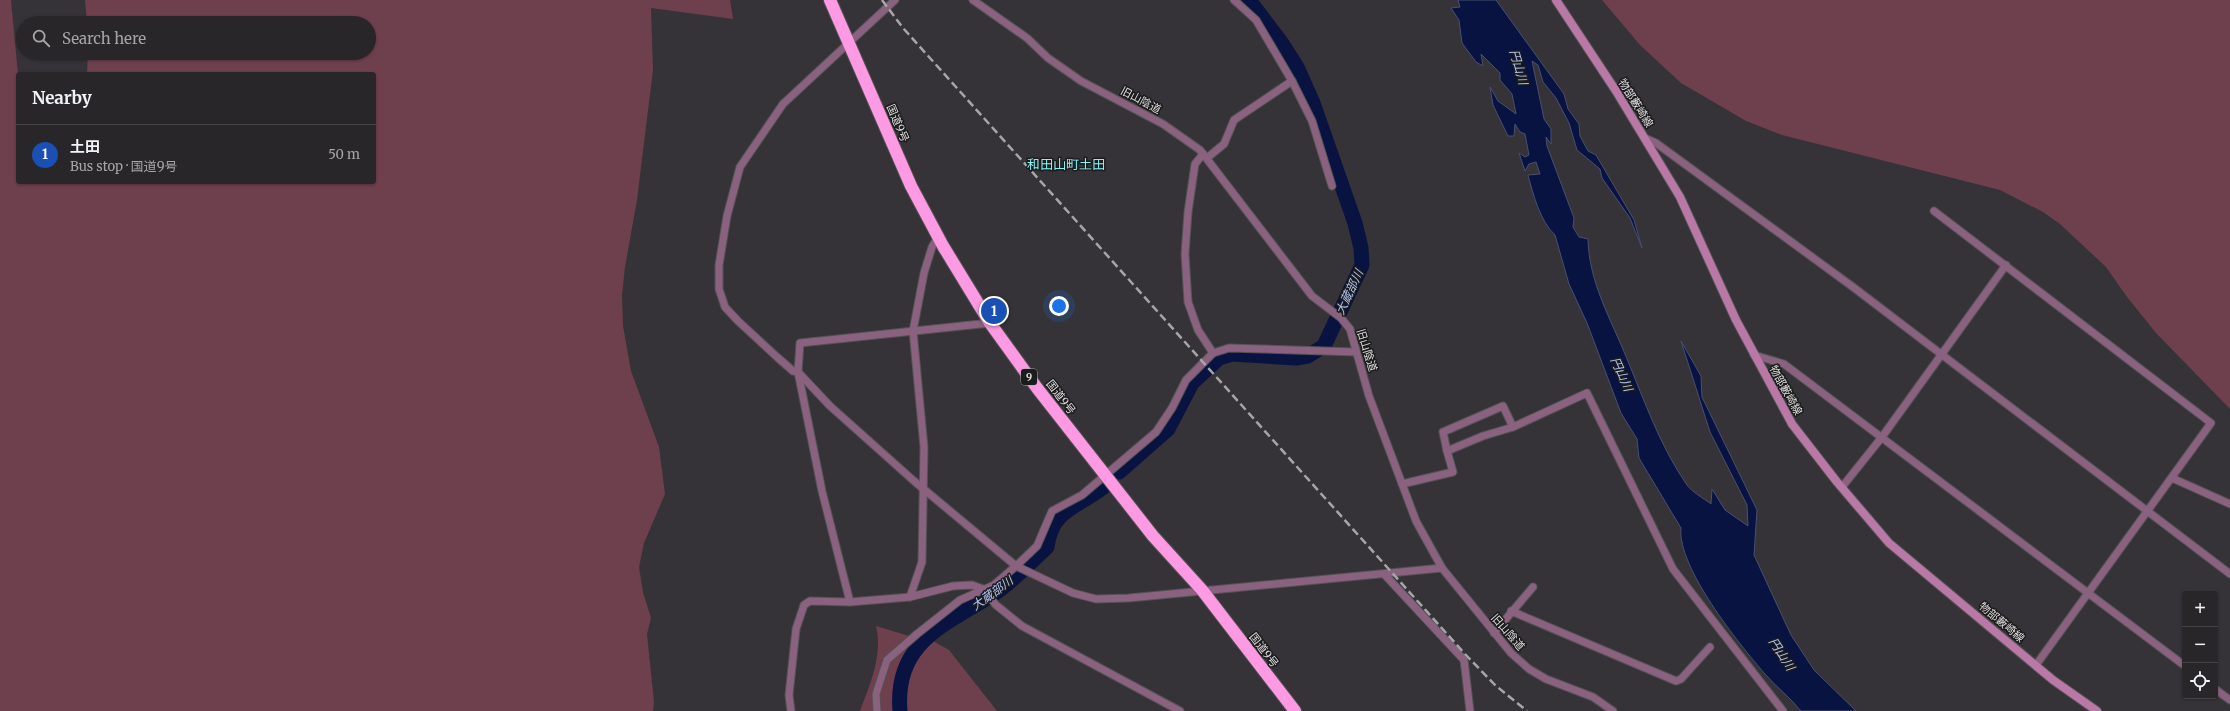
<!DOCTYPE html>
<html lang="en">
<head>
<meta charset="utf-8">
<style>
	:root { --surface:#282629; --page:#343235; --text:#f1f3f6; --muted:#a5a5a8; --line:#444346; --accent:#95b2f1 }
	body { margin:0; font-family:Merriweather,"Noto Sans JP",serif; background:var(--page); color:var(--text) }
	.controls { position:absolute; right:12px; bottom:12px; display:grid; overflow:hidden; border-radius:4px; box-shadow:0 1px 3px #0004 }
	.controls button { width:36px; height:36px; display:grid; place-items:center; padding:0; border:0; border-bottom:1px solid var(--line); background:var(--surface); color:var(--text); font:20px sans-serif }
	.you { position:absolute; left:1059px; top:306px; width:14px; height:14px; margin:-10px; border:3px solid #fff; border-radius:50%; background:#1a73e8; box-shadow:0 0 0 6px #1a73e833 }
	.badge { display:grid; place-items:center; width:26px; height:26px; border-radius:50%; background:var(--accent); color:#fff; font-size:13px; font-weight:700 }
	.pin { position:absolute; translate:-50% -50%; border:2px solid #fff; box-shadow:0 1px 4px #0006 }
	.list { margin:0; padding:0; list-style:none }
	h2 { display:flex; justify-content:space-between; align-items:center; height:52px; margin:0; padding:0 16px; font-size:17px }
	h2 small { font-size:13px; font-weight:400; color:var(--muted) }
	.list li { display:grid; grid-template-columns:26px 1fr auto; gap:12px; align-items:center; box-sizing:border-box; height:60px; padding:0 16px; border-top:1px solid var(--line) }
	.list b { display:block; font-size:15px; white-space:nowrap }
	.list p { margin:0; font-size:13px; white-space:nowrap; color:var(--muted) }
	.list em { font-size:13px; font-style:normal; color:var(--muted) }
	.icon { flex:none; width:22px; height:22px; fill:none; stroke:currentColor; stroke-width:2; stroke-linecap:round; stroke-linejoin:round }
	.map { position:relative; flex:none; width:2230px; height:711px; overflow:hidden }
	.search { position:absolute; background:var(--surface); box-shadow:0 1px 3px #0004; left:16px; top:16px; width:360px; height:44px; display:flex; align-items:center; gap:10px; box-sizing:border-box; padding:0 14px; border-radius:22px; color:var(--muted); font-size:15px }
	.panel { position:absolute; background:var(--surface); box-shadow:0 1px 3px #0004; left:16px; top:72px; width:360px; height:112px; border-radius:4px }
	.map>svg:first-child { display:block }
	.green { fill:#6e3f4d }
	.water { fill:#081341; stroke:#485071 }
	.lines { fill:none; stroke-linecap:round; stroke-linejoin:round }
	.river { stroke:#081341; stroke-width:15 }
	.street-casing { stroke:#545255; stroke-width:9 }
	.secondary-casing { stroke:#545255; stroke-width:10 }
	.highway-casing { stroke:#545255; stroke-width:14 }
	.street { stroke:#8a617e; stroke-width:7 }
	.secondary { stroke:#b978a6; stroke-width:8 }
	.highway { stroke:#fe9ae3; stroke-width:12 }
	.rail { stroke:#a6a5a7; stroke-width:2.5; stroke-dasharray:8 4; stroke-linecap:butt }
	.labels { text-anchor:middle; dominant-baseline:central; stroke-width:3; stroke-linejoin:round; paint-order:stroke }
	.shield { fill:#1c1c1d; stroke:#a4a4a6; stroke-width:1 }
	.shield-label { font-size:10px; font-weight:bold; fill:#dfdee0 }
	.street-label { font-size:11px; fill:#dfdee0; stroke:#1c1c1d }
	.water-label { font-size:12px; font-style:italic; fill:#b2c5f5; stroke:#1c1c1d }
	.quarter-label { font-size:13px; fill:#86f2f5; stroke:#1c1c1d }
</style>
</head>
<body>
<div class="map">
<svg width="2230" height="711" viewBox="0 0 2230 711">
	<rect width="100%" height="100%" fill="#353337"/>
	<g class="green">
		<polygon points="0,0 11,0 18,74 18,182 374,182 374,74 87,74 88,53 369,53 369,23 87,23 85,0 730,0 733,19 651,8 653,70 637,200 625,267 622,295 623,326 631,371 659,447 665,494 644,543 639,567 643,592 651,618 647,634 654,702 653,711 0,711"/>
		<polygon points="1602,0 2230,0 2230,409 2156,333 2127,297 2106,267 2060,224 2043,212 2000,190 1782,135 1746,121 1681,83 1640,45"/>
		<path d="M876 626 916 638 933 641 949 650 997 711H860C870 685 883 655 876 626Z"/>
	</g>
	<path class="water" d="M1458 0H1496L1564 94 1568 109 1579 124 1580 136 1588 151 1596 155 1634 220 1642 248 1630 218 1602 178 1600 169 1577 150 1569 123 1556 98 1543 82 1538 65 1532 61 1544 119 1551 129V144L1546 137 1547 146 1574 218 1573 227 1579 237 1588 239C1589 283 1611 319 1627 359 1645 402 1660 446 1687 485 1692 492 1703 498 1711 504L1712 489 1725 510 1748 526 1747 505 1710 432 1681 341 1701 376 1702 397 1757 510 1754 555 1791 635 1814 670 1856 711H1801C1790 697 1776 687 1765 674 1739 644 1677 567 1681 528L1639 458 1637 439 1621 413 1587 323 1569 284 1555 235C1540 221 1533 194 1528 175L1540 174 1536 162 1529 164 1525 171 1519 153 1525 157 1529 155 1525 134 1520 132 1515 124 1514 136H1508L1493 105 1490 87 1498 101 1516 114 1512 94 1500 80V73L1481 54 1483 66 1476 62 1462 43 1459 20 1451 8 1460 7Z"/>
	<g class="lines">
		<g class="river">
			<polyline points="1119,472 1168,429 1192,383 1219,358 1232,354 1296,358 1308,356 1324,346 1362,265 1361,248 1355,223 1313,103 1297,67 1281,42 1249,0"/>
			<path d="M900 711C894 640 948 624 997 592 1015 579 1031 562 1047 547 1052 508 1078 508 1105 486"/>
		</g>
		<g class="street-casing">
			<g id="street">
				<polyline points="895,0 783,104 740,167 727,216 719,265 719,289 725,307 738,321 777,357 793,371 798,372 830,406 914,481 1016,566 1073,593 1096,599 1129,598 1442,568"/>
				<polyline points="973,0 1027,38 1048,58 1081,81 1163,124 1200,150 1312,296 1341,318 1350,329 1369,396 1410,505 1416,521 1442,568 1511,653 1529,669 1546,679 1593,697 1613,711"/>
				<polyline points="1292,81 1312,121 1332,186"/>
				<polyline points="1645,138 1656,143 1853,287 2230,574"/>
				<polyline points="1203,154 1195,164 1188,212 1185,254 1188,302 1198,330 1213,353"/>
				<polyline points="1207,158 1224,144 1234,120 1292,81 1256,20 1234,0"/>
				<polyline points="1934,211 2211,423 2036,665"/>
				<polyline points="1754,355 1784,364 2185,666"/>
				<polyline points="1447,451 1443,432 1503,406 1513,427"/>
				<polyline points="2172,478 2230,504"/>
				<polyline points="1402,484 1453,472 1447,451 1483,436 1513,427 1587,393 1673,569 1783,711"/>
				<polyline points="1842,487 1882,437 2006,265"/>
				<polyline points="1384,574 1464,660 1470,711"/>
				<polyline points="910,597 922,562 924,447 913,331 924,273 932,247 938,237"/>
				<polyline points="850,602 822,491 798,372 800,343 990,323"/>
				<polyline points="1511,611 1676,681 1681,679 1710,647"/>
				<polyline points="1494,633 1533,587"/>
				<polyline points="2215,689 2230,700"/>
				<polyline points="791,711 789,695 796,629 804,605 810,601 850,602 910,597 953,586 972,585 983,589 996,605 1022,626 1180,711"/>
				<polyline points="877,711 876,694 887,660 917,634 960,600 994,585 1016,566 1037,546 1052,511 1082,495 1156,432 1172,408 1186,380 1213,353 1229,348 1356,352"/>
			</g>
		</g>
		<g class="secondary-casing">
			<polyline id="secondary" points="1556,0 1616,91 1680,197 1736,320 1792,424 1837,482 1889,543 2053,680 2097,711"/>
		</g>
		<g class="highway-casing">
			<polyline id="highway" points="830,0 911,186 943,246 990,323 1037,388 1153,536 1202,590 1295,711"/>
		</g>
		<use href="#street" class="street"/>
		<use href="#secondary" class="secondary"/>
		<use href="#highway" class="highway"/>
		<polyline class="rail" points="882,0 903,28 1465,654 1495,685 1527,711"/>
	</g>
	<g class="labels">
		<rect class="shield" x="1021" y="369" width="16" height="16" rx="3"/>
		<g class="shield-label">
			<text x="1029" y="377">9</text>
		</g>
		<g class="street-label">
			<text transform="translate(1141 100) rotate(28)">旧山陰道</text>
			<text transform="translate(1636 103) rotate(58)">物部藪崎線</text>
			<text transform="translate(898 123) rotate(67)">国道9号</text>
			<text transform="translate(1367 350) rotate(73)">旧山陰道</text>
			<text transform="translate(1786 390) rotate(61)">物部藪崎線</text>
			<text transform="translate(1061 397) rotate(52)">国道9号</text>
			<text transform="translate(2002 622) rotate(40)">物部藪崎線</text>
			<text transform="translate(1508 632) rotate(49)">旧山陰道</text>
			<text transform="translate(1264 650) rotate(52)">国道9号</text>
		</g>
		<g class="water-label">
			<text transform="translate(1519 67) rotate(74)">円山川</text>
			<text transform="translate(1349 292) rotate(-65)">大蔵部川</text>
			<text transform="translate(1622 374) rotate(66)">円山川</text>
			<text transform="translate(992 593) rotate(-36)">大蔵部川</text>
			<text transform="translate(1782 654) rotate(57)">円山川</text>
		</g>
		<g class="quarter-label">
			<text x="1066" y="164">和田山町土田</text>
		</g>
	</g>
</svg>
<div class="controls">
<button>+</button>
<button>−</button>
<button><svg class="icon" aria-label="locate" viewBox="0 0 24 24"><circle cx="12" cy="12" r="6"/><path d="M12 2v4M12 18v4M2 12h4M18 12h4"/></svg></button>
</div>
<div class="you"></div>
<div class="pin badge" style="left:994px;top:311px;background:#1a4fb4">1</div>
<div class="search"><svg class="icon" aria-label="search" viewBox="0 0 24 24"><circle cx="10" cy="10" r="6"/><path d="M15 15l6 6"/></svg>Search here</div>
<section class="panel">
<h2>Nearby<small></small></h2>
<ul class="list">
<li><span class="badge" style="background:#1a4fb4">1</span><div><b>土田</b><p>Bus stop · 国道9号</p></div><em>50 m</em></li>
</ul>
</section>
</div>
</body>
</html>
